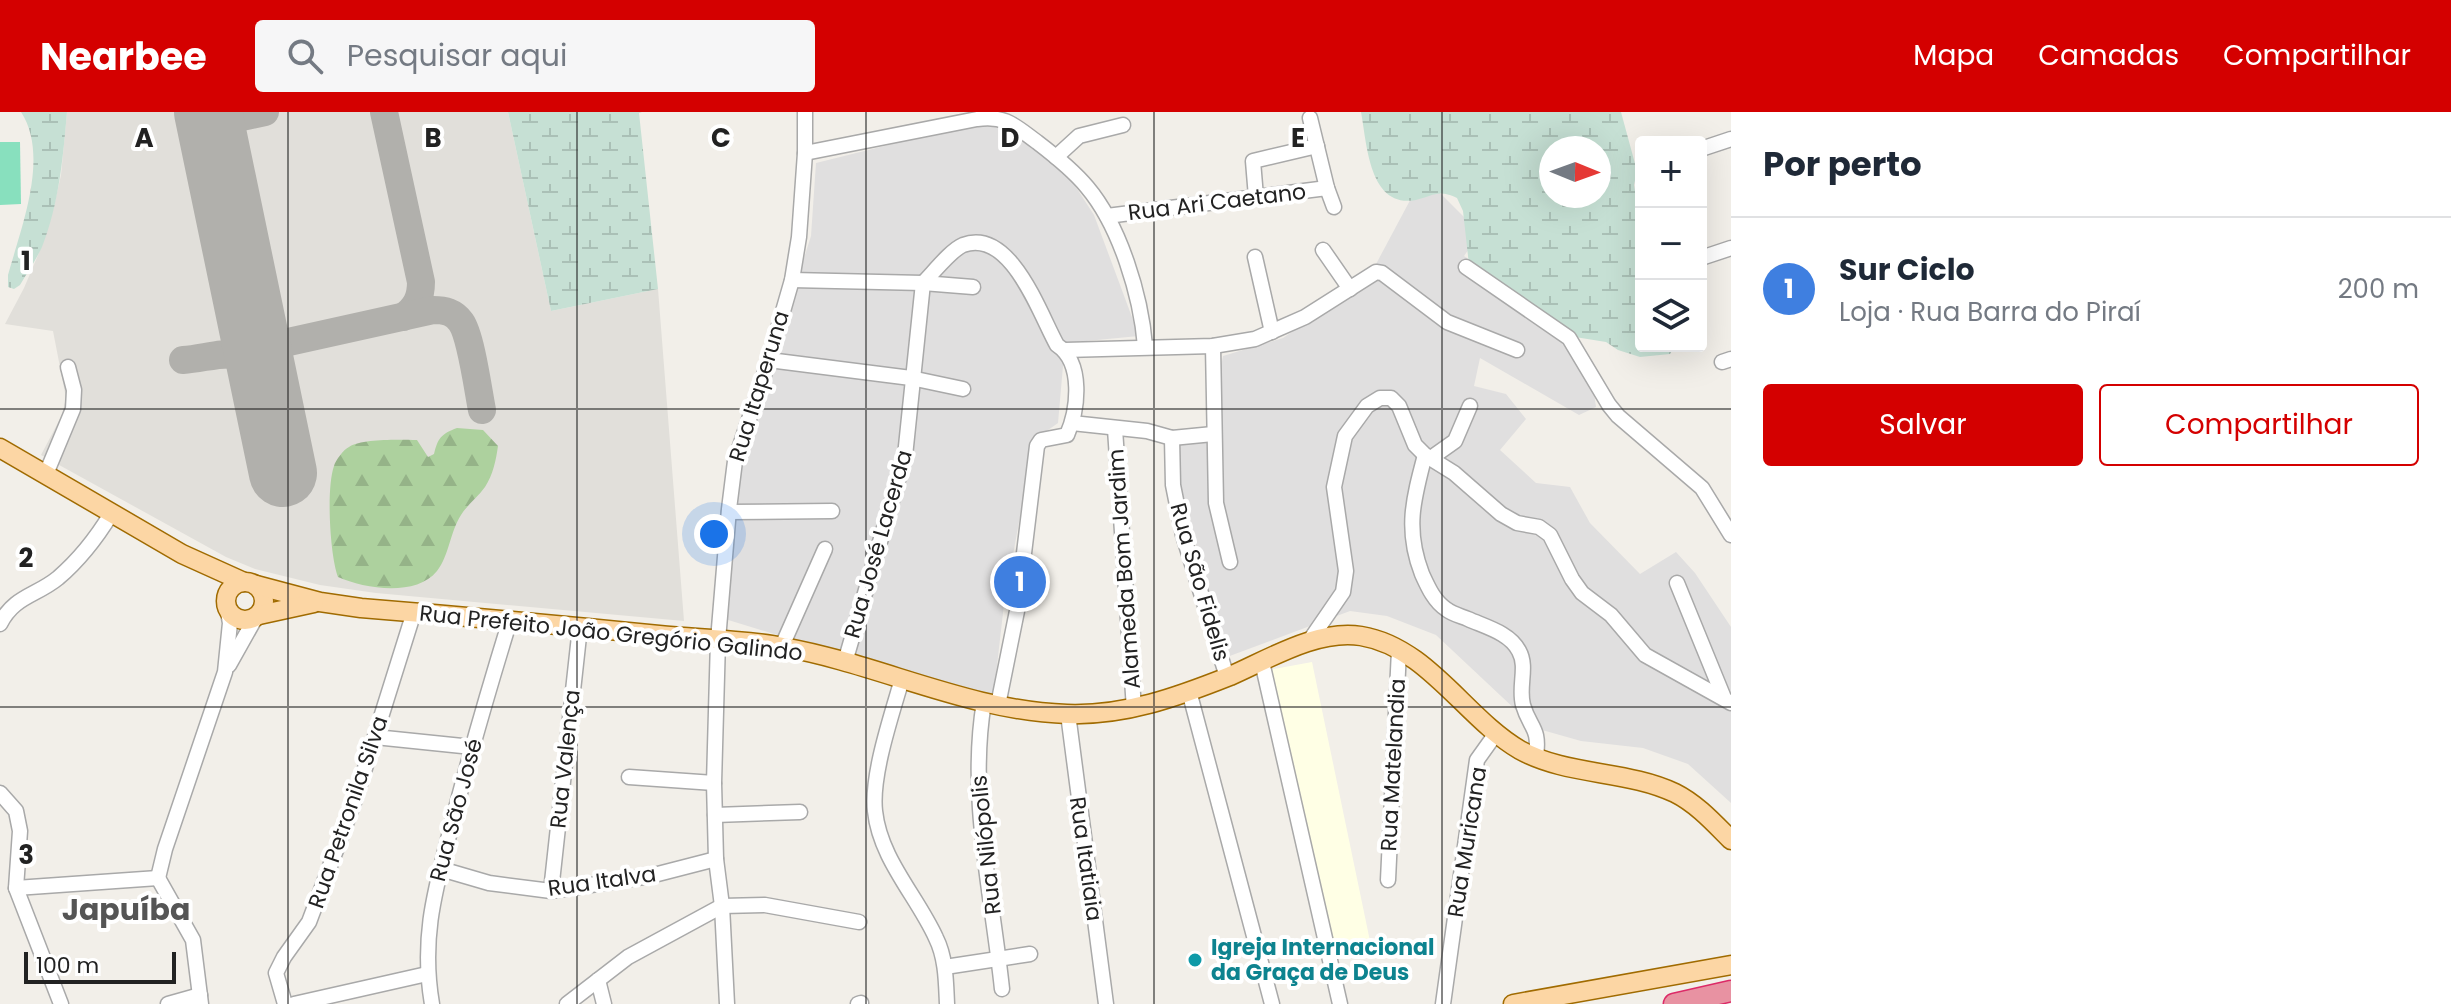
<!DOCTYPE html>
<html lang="pt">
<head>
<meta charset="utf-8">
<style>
	:root { --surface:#fff; --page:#f6f6f7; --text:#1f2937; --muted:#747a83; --line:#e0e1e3; --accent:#d40000 }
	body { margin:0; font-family:Poppins,sans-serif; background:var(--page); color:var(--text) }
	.controls { position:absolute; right:24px; top:24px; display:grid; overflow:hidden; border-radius:8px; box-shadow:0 8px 32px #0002 }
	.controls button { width:72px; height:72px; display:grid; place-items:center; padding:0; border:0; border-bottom:2px solid var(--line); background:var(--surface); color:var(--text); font:40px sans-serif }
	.compass { position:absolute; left:1539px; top:24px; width:72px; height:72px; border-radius:50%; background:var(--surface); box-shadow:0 8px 32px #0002; rotate:91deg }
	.scale { position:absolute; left:24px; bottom:20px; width:152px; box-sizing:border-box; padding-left:8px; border:4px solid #222; border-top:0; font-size:22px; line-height:28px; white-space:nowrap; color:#222; -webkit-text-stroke:6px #fff; paint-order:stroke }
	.you { position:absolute; left:714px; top:422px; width:28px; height:28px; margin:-20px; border:6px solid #fff; border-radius:50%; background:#1a73e8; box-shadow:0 0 0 12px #1a73e833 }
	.badge { display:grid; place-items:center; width:52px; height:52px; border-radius:50%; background:var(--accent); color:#fff; font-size:26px; font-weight:700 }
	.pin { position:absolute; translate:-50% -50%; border:4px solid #fff; box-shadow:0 2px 8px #0006 }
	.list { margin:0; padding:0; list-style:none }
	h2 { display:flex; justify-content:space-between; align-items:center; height:104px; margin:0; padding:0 32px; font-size:34px }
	h2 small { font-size:26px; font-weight:400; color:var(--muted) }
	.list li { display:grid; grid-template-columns:52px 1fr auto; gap:24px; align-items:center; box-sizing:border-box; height:144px; padding:0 32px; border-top:2px solid var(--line) }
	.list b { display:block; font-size:30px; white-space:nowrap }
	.list p { margin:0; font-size:26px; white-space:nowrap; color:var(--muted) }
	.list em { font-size:26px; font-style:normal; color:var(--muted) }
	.actions { display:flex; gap:16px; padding:24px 32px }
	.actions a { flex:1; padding:18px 0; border:2px solid var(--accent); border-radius:8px; text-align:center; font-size:28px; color:var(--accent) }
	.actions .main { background:var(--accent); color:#fff }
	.icon { flex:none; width:44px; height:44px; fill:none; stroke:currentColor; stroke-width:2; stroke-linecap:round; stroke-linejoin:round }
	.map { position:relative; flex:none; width:1731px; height:892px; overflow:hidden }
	header { display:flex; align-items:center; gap:48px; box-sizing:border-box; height:112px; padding:0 40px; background:var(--accent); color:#fff }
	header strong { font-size:38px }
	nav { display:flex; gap:44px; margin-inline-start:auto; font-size:28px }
	.search { width:560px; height:72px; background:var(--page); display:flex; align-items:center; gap:20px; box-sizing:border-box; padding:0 28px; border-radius:8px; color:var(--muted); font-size:30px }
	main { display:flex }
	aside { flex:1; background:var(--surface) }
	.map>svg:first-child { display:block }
	.residential { fill:#e0dfdf }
	.education { fill:#ffffe5 }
	.airport { fill:#e1dfda }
	.forest { fill:url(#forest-firs) }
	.wetland { fill:url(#wetland-marsh); fill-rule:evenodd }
	.pitch { fill:#88e0be }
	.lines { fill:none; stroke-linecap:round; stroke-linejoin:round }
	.taxiway { stroke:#b1b0ac; stroke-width:28 }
	.runway { stroke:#b1b0ac; stroke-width:68 }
	.minor-casing { stroke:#a9a9a9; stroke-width:17 }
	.major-casing { stroke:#a06b00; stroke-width:21 }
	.highway-casing { stroke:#dc2a67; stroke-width:23 }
	.minor { stroke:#fff; stroke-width:14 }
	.major { stroke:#fcd6a4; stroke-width:18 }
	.highway { stroke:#e892a2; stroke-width:20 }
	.grid { fill:none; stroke:#222; stroke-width:2; stroke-opacity:0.55 }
	.culture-dot { fill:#0f9aa8; stroke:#fff; stroke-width:3 }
	.labels { text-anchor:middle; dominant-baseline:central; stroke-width:8; stroke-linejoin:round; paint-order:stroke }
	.street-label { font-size:22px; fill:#222; stroke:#fff }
	.culture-label { font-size:22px; font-weight:bold; fill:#0d838f; stroke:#fff; text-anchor:start }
	.district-label { font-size:30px; font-weight:bold; fill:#555; stroke:#fff }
	.grid-label { font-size:26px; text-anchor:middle; font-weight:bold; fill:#222; stroke:#fff; stroke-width:8; stroke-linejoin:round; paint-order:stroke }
</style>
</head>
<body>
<header>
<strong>Nearbee</strong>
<div class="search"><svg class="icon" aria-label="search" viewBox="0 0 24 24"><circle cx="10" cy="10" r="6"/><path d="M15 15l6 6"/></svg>Pesquisar aqui</div>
<nav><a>Mapa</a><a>Camadas</a><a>Compartilhar</a></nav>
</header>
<main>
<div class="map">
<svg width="1731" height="892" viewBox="0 0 1731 892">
	<defs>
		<pattern id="forest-firs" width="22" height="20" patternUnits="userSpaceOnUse" patternTransform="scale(2)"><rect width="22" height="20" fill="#add19e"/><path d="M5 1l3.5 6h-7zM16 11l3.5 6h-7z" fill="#95b388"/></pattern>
		<pattern id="wetland-marsh" width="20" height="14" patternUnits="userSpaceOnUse" patternTransform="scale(2)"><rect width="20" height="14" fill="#c6e0d4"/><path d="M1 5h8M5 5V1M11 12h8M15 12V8" fill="none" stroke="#aac0b6"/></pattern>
	</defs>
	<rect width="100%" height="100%" fill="#f2efe9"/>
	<g class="residential">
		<polygon points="989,8 1008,14 1070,66 1094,103 1139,224 1065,231 1058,311 1034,328 1004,492 993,589 725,507 738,355 811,124 816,51"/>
		<polygon points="1423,64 1480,121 1464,144 1563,210 1592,267 1596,295 1579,303 1480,246 1474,274 1506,282 1526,307 1500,338 1536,371 1570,375 1590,411 1640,462 1676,440 1695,461 1731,515 1731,691 1688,652 1643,636 1581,629 1535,616 1436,523 1387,504 1350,499 1227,545 1179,371 1176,331 1209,316 1223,244 1283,226 1347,183 1375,154"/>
	</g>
	<polygon class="education" points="1312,550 1370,829 1334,838 1269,558"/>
	<polygon class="airport" points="67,0 508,0 551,199 658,177 684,509 376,481 320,473 255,457 226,445 41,343 62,303 66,286 53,219 5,212 24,176 41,136 53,98 61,63"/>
	<path class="forest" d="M457 316 483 318 498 334C496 348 493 363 485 375 478 385 468 392 461 403 450 420 449 444 437 459 416 485 365 477 338 465 330 443 326 377 334 354 335 349 344 337 349 335 363 326 401 328 417 328L428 345 434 342C438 326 441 322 457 316Z"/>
	<g class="wetland">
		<path d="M21 0H67C63 46 59 92 42 135 36 148 27 161 20 173L14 177 8 175V163C21 116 50 44 21 0Z"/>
		<polygon points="508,0 642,0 639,1 658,177 551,199"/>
		<path d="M1361 0H1621L1637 59 1634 73 1641 116V234H1675L1670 242 1640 245 1618 238 1606 230 1575 225 1469 153 1463 99 1457 86C1437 77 1434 84 1416 88 1369 97 1367 32 1361 0ZM1551 36H1599V84H1551Z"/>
	</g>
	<polygon class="pitch" points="0,30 20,30 21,92 0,93"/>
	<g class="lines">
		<g class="taxiway">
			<path d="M217 0 237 6C221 14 218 24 217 42"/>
			<path d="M384 0 421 170C421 186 416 196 403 205"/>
			<polyline points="237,6 265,0"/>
			<path d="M252 210C260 224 267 231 284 231L269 241"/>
			<path d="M284 231 433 198C445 198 454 200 461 210 471 224 478 278 482 298"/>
			<path d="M183 248C215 246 245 229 263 265"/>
		</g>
		<polyline class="runway" points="208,0 283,361"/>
		<g class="minor-casing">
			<g id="minor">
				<polyline points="1310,6 1327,76 1334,95"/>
				<polyline points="1701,37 1731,27"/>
				<path d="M805 41 977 7C1006 3 1015 14 1037 30 1054 43 1073 58 1087 75 1120 114 1141 184 1145 234"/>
				<polyline points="1056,45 1079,24 1123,13"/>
				<polyline points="1256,85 1253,49 1317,34"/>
				<polyline points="1107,104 1327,76"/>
				<polyline points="1323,138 1350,177"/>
				<polyline points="1255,145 1272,220"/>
				<polyline points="1701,146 1731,136"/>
				<polyline points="1466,155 1569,226 1609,293 1618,304 1702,376 1731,423"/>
				<polyline points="792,168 923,171 973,175"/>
				<polyline points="1213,234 1216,391 1230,450"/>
				<polyline points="1065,238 1213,234 1255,227 1305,205 1376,160 1382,161 1447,210 1517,238"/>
				<polyline points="769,248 911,266 963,277"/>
				<polyline points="1722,250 1731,247"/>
				<polyline points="1072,311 1147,319 1172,326 1213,322"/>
				<polyline points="1115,317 1134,597"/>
				<polyline points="1172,326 1173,373 1183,423 1227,565"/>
				<path d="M1425 343C1413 388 1405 418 1422 462 1428 475 1434 489 1446 497 1452 502 1461 504 1468 507 1486 515 1510 521 1519 539 1528 555 1518 575 1523 593 1530 617 1540 615 1536 644"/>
				<polyline points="1431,346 1455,329 1470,294"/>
				<polyline points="46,362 73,297 74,278 68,255"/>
				<polyline points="729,400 832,399"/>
				<polyline points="1677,471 1724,586"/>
				<path d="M0 512C14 484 36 484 58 466 79 448 97 425 111 402"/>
				<polyline points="1308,531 1343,480 1346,459 1334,375 1345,324 1367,294 1380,286 1391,286 1399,294 1415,333 1425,343 1454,361 1501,402 1517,411 1539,415 1550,423 1572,467 1582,481 1611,503 1645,543 1731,591"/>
				<polyline points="782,534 825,437"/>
				<path d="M845 550 905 344 923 171C933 161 951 138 963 133 1011 115 1040 203 1057 233 1084 251 1078 298 1067 323L1041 328 1037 334 1017 499 998 593"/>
				<polyline points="1262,550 1340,892"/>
				<polyline points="229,553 256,505"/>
				<path d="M902 567C892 602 871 663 875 699 880 747 917 784 936 826 946 846 946 870 947 892"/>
				<polyline points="1189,579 1272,892"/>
				<path d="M984 590C968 685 992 781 1002 877"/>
				<polyline points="1068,602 1106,892"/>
				<polyline points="375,625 472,635"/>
				<polyline points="629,665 714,671"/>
				<polyline points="0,681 16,699 20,719 16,776 61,892"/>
				<polyline points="715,703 800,700"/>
				<polyline points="441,757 489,771 551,779 650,764 716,747"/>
				<polyline points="158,766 165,737 225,560 230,511 227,495"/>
				<polyline points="158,766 193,828 201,892"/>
				<polyline points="1388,768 1399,538"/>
				<polyline points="16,776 158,766"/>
				<polyline points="551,779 580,515"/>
				<polyline points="945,855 1030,842"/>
				<polyline points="598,868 604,892"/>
				<polyline points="168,892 200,883"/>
				<polyline points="285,892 276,861 284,845 309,810 356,685 414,500"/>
				<polyline points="294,892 427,862"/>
				<path d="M432 892C420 822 437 772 454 704 471 638 490 573 510 508"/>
				<polyline points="567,892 628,845 722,794 765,793 859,810"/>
				<polyline points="727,892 722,794 716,747 714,671 718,528 729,397 735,349 769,248 792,168 799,125 805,41 805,0"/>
				<polyline points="858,892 861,891"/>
				<polyline points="1443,892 1477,648 1497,620"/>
			</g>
		</g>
		<g class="major-casing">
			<g id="major">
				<polyline points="0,336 182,442 244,470"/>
				<circle cx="245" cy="489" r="19"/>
				<path d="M256 473 320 490 361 496C460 504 560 513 659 523 700 527 743 527 783 535 879 552 969 599 1067 602 1125 604 1177 585 1230 564 1269 547 1317 517 1361 524 1428 535 1465 606 1520 638 1567 664 1627 658 1675 681 1697 692 1714 711 1731 728"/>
				<polyline points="259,503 314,491"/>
				<polyline points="1513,892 1731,853"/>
			</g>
		</g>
		<g class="highway-casing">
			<polyline id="highway" points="1674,892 1731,879"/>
		</g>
		<use href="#minor" class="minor"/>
		<use href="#major" class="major"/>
		<use href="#highway" class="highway"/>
	</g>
	<path class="grid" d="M288 0V892M577 0V892M866 0V892M1154 0V892M1442 0V892M0 297H1731M0 595H1731"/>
	<circle class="culture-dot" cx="1195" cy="848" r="8"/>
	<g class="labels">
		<g class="street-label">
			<text transform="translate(1217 90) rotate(-7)">Rua Ari Caetano</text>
			<text transform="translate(759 274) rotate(-73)">Rua Itaperuna</text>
			<text transform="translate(878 432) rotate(-74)">Rua José Lacerda</text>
			<text transform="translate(1124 457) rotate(-94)">Alameda Bom Jardim</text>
			<text transform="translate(1200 470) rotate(74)">Rua São Fidelis</text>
			<text transform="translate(611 521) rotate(6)">Rua Prefeito João Gregório Galindo</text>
			<text transform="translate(565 647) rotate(-84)">Rua Valença</text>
			<text transform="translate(1393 653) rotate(-87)">Rua Matelandia</text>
			<text transform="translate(456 698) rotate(-75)">Rua São José</text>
			<text transform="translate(348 700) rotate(-71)">Rua Petronila Silva</text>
			<text transform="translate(1467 730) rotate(-81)">Rua Muricana</text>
			<text transform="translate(986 733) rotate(-96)">Rua Nilópolis</text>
			<text transform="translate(1086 747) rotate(82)">Rua Itatiaia</text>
			<text transform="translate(602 769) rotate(-8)">Rua Italva</text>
		</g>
		<g class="culture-label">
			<text x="1211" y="835">Igreja Internacional<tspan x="1211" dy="25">da Graça de Deus</tspan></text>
		</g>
		<g class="district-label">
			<text x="126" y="797">Japuíba</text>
		</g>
	</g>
	<g class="grid-label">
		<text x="144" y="35">A</text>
		<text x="433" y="35">B</text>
		<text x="721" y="35">C</text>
		<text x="1010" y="35">D</text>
		<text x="1298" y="35">E</text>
		<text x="26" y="158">1</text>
		<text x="26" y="455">2</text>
		<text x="26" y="752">3</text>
	</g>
</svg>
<div class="controls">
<button>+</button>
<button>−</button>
<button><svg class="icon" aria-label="layers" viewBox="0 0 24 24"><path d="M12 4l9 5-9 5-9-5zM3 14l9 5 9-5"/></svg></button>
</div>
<svg class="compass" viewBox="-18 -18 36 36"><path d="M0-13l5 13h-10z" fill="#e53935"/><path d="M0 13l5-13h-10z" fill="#747a83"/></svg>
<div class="scale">100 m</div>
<div class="you"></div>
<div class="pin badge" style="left:1020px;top:470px;background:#3f7fe0">1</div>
</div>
<aside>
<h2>Por perto<small></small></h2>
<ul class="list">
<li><span class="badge" style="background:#3f7fe0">1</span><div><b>Sur Ciclo</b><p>Loja · Rua Barra do Piraí</p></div><em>200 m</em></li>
</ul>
<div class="actions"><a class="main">Salvar</a><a>Compartilhar</a></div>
</aside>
</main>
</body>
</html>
